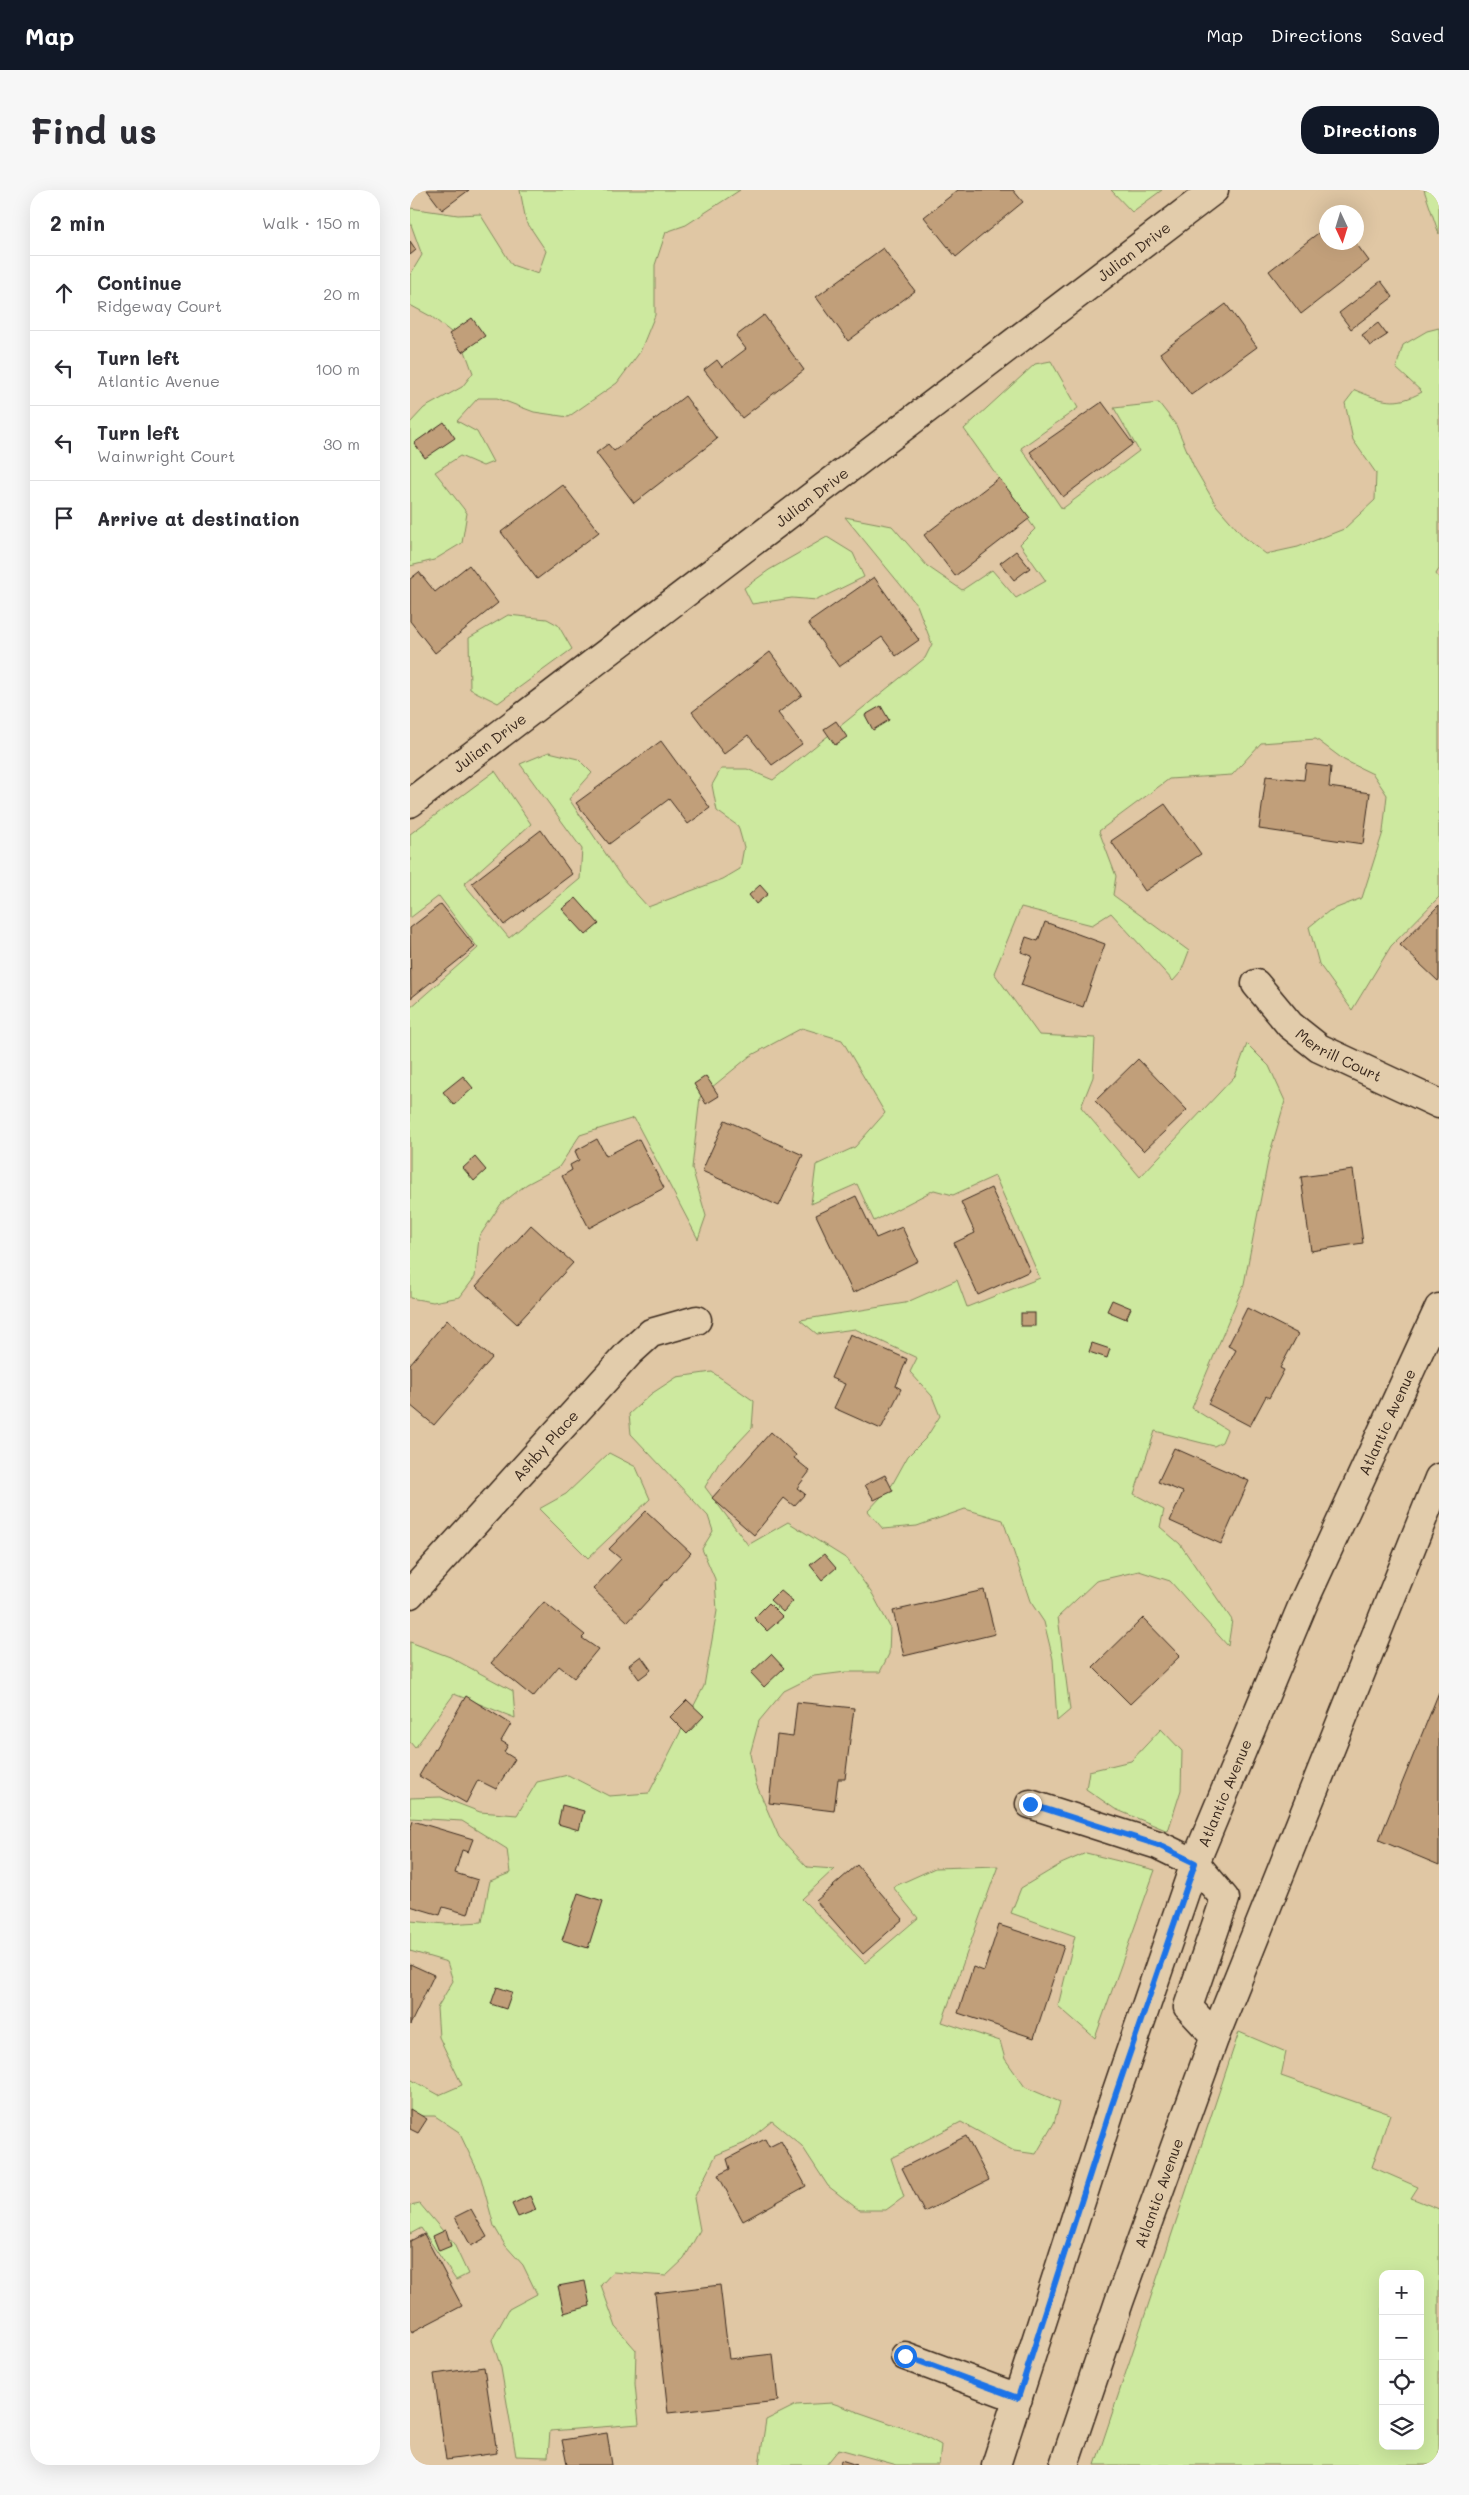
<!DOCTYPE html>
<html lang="en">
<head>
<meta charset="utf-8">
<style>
	:root { --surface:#fff; --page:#f7f7f7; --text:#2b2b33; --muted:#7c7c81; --line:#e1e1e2; --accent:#111827 }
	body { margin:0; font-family:Mali,sans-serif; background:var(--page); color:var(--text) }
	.controls { position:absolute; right:15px; bottom:15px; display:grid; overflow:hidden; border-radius:10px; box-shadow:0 5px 20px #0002 }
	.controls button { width:45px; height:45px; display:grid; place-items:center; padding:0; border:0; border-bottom:1px solid var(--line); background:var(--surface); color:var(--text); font:25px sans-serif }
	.compass { position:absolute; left:909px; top:15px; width:45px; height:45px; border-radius:50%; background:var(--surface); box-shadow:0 5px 20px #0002; rotate:176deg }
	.stop { position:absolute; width:15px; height:15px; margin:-11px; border:4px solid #1a73e8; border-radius:50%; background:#fff }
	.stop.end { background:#1a73e8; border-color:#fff; box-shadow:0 1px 5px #0008 }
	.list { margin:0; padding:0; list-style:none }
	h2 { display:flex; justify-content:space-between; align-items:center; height:65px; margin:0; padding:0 20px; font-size:21px }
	h2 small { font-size:16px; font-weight:400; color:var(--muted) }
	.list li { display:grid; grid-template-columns:32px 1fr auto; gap:15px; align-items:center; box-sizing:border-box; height:75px; padding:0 20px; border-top:1px solid var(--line) }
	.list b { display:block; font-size:19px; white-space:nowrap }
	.list p { margin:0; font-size:16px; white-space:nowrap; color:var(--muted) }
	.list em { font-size:16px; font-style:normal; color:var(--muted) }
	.icon { flex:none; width:28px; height:28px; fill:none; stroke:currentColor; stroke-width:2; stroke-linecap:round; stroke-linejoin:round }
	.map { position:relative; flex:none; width:1029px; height:2275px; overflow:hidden; border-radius:20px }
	header { display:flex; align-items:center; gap:30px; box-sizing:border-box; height:70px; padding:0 25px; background:var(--accent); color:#fff }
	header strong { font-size:24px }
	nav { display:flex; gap:28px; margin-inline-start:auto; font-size:18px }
	.intro { display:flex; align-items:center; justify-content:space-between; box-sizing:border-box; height:120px; padding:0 30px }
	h1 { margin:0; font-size:35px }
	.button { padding:12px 22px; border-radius:20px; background:var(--accent); color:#fff; font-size:18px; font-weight:700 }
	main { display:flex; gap:30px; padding:0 30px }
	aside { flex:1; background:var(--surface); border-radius:20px; box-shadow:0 5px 20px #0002 }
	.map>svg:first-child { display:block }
	.green { fill:#cde99f; stroke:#848a5e; fill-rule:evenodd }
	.building { fill:#c19f7a; stroke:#3b2a1e }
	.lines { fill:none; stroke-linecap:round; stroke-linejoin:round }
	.minor-casing { stroke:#3b2a1e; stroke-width:31 }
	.secondary-casing { stroke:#3b2a1e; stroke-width:31 }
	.minor { stroke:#e2ccab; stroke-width:28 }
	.secondary { stroke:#e2ccab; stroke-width:28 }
	.route { stroke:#1a73e8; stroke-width:6 }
	.labels { text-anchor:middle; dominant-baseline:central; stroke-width:4.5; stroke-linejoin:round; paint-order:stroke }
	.street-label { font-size:15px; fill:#3b2a1e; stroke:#e2ccab }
</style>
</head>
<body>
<header>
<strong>Map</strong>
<nav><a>Map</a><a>Directions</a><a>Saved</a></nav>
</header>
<div class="intro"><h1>Find us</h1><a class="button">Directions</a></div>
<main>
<aside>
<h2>2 min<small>Walk · 150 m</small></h2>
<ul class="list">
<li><svg class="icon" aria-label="ahead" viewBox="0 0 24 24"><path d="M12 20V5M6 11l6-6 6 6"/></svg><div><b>Continue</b><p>Ridgeway Court</p></div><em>20 m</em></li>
<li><svg class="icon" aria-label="left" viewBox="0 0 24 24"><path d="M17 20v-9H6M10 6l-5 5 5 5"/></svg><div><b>Turn left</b><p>Atlantic Avenue</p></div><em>100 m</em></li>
<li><svg class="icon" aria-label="left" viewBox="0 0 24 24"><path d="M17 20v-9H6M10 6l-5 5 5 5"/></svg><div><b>Turn left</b><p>Wainwright Court</p></div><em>30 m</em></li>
<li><svg class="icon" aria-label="arrive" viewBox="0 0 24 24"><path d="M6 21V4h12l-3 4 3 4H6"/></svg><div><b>Arrive at destination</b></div></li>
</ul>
</aside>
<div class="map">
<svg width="1029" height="2275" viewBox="0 0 1029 2275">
	<rect width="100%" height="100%" fill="#e0c7a4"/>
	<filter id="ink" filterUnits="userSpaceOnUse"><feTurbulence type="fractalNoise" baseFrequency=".02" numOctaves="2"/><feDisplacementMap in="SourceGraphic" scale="10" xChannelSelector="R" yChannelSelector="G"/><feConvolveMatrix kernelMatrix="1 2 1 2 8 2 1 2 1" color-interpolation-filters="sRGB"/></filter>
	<g filter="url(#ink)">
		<g class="green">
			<polygon points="110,0 330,0 276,35 256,42 245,75 245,125 230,162 207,193 158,227 124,222 87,208 68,208 47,231 67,242 83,272 73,276 50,266 25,282 57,323 52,353 24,370 0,376 0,233 14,218 52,197 63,183 51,150 22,127 0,115 0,85 12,65 0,32 0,18 48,25 70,24 102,75 128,84 136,61 116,31"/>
			<polygon points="701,0 752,0 722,22"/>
			<polygon points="1014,0 1029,0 1029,44"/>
			<path d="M1029 138V379L1026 384 1029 388V707L981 756 942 820 909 774 899 737 919 721 952 708 973 642 977 605 963 584 934 570 906 549 851 553 822 585 759 589 689 641 706 686 703 705 779 761 771 782 763 791 701 723 682 735 611 717 584 783 629 845 685 848 683 887 671 917 730 987 825 886 837 854 859 876 875 911 859 966 834 1094 782 1218 817 1240 812 1252 804 1256 745 1241 724 1304 754 1320 750 1337 770 1354 822 1430 818 1456 760 1391 729 1381 686 1391 648 1427 660 1520 647 1531 643 1469 634 1432 620 1411 593 1330 555 1319 507 1336 473 1339 458 1321 482 1295 498 1266 516 1248 530 1226 522 1206 500 1182 507 1168 445 1139 407 1144 390 1130 495 1113 547 1090 557 1117 630 1088 585 986 543 1005 524 1000 464 1031 447 994 401 1014 406 975 445 957 475 923 432 850 392 838 340 866 290 907 282 978 296 1026 288 1049 224 928 170 945 149 977 117 994 91 1014 69 1047 65 1087 50 1107 23 1112 0 1108V818L68 758 29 706 0 728V644L85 581 121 634 54 694 99 748 170 689 172 659 110 574 139 562 168 569 182 583 159 609 212 688 238 717 313 689 330 679 334 657 328 636 307 621 302 595 311 579H337L363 590 515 468 522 454 507 415 435 327 482 336 517 376 552 400 582 380 606 408 636 391 610 354 625 339 554 239 625 174 641 171 668 218 611 258 652 319 729 261 704 218 749 213 766 235 784 277 806 315 833 346 856 364 888 357 934 339 965 310 966 283 943 250 935 213 945 200C972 211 985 217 1012 202L986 178 993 155 1017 141Z"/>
			<polygon points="417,347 443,363 454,387 407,410 382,408 342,414 334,398 359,380"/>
			<polygon points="98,425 137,429 148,435 162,459 88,513 60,499 59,448"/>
			<polygon points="302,1182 344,1211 342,1238 309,1273 295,1297 338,1355 378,1332 437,1369 463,1405 480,1437 479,1464 470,1482 436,1482 404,1486 374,1501 349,1531 340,1564 346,1594 369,1647 397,1677 424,1679 392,1709 455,1773 508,1728 483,1697 525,1678 588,1676 532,1832 590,1851 595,1869 615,1897 650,1912 644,1933 626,1964 604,1961 551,1932 481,1968 494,2007 476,2020 449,2020 418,1996 392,1956 362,1931 335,1953 306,1965 284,2008 290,2040 274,2069 256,2086 203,2082 191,2095 206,2137 226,2160 225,2194 229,2234 140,2241 138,2267 106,2266 91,2178 82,2150 99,2119 127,2104 113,2075 95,2055 84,2036 71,1988 49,1942 25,1926 0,1926 0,1889 29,1905 52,1895 29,1847 27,1818 43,1791 37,1772 0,1761 0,1731 36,1734 72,1732 80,1691 100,1683 97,1659 52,1631 0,1628 0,1608 31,1607 70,1622 107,1625 127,1592 158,1585 199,1606 239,1603 294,1496 307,1421 305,1389 292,1359 303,1341 298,1326 221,1244 219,1224 241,1204 267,1187"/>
			<polygon points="199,1263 226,1277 240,1309 178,1368 129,1319 156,1304"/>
			<polygon points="0,1452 40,1467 103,1501 105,1528 44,1504 5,1558 0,1552"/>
			<polygon points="751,1539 772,1561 771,1600 758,1641 705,1619 676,1599 679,1581 721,1571"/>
			<polygon points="676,1663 745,1680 685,1848 648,1816 665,1746 601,1723 611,1698 651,1674"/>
			<path d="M829 1842 876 1862 871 1886 980 1924 962 1977 1008 1997 1001 2008 1029 2019V2275H685ZM973 2084H1010V2256H973Z"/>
			<polygon points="10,2014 44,2054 58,2084 46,2090 11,2038 0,2044 0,2016"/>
			<polygon points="422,2213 511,2244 531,2255 529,2275 487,2275 429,2259 416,2275 349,2275 356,2230 386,2215"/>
		</g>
		<g class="building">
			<polygon points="17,0 59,0 32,20"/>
			<polygon points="548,0 603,0 613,12 546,67 514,27"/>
			<polygon points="916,37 916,52 945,52 959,71 891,124 859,81"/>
			<polygon points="0,51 6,60 0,65"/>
			<polygon points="473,58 505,101 438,151 406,107"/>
			<polygon points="971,91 983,107 941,139 929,123"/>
			<polygon points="816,114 847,157 781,205 750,163"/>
			<polygon points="354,125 394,180 332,228 294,180 307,170 312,177 336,159 326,146"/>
			<polygon points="62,128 75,146 52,162 39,144"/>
			<polygon points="968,133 977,145 960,156 952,145"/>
			<polygon points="275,206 307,249 224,313 186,263 198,254 204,261"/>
			<polygon points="692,212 723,254 653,307 620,262"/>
			<polygon points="34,232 45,248 15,268 4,253"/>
			<polygon points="589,288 620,328 545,386 514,345"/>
			<polygon points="153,295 189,342 127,389 91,342"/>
			<polygon points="606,361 620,378 604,390 590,373"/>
			<polygon points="59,375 88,413 25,463 0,431 0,389 9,382 25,402"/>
			<polygon points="464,387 509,450 486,466 472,447 429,477 398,433"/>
			<polygon points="360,462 392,505 368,523 392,554 362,575 338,545 314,564 282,522"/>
			<polygon points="471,516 479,530 463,540 455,525"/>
			<polygon points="426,531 437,547 425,555 414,539"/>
			<polygon points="251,551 300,618 278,634 259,609 199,654 166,613"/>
			<polygon points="896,574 921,577 919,597 960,603 953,654 849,639 856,586 894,590"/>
			<polygon points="755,614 791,664 735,701 701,651"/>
			<polygon points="131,640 162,684 94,735 62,693"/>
			<polygon points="350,695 358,704 346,714 339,705"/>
			<polygon points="166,708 189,734 176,745 152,719"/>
			<polygon points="31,714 65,757 1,808 0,738"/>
			<polygon points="1029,715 1029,789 1028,791 990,755"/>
			<polygon points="635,732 695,754 673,817 611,795 622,766 611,762 616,747 628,751"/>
			<polygon points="728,869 777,920 734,961 685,911"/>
			<polygon points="53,886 63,898 44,915 33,902"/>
			<polygon points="296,886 309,906 296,914 284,894"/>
			<polygon points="315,930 393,965 369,1016 292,981"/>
			<polygon points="187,949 196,966 229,949 254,998 179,1038 152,986 162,980 160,975 169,970 165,961"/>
			<polygon points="65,967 76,980 64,991 53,978"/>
			<polygon points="943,980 953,1053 901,1061 891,987"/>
			<polygon points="581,998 620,1081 568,1105 544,1053 565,1043 551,1012"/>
			<polygon points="446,1006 466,1048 492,1037 508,1071 443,1103 406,1025"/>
			<polygon points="121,1035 163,1073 107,1134 66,1096"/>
			<polygon points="702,1110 721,1118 716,1129 697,1121"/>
			<polygon points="837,1118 888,1144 870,1178 874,1180 859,1208 856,1206 840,1236 798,1214 826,1160 818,1156"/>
			<rect x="611" y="1123" width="14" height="13"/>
			<polygon points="37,1130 82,1168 24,1235 0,1215 0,1174"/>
			<polygon points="440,1144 497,1169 486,1196 491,1199 471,1239 424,1218 435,1194 421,1188"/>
			<polygon points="682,1153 700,1159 697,1168 679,1162"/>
			<polygon points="361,1242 386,1265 384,1268 400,1281 387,1298 395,1304 384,1316 374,1308 344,1345 302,1308"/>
			<polygon points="764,1258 839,1291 811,1354 760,1331 773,1302 748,1292"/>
			<polygon points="475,1285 483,1301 464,1310 455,1295"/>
			<polygon points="236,1321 281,1363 218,1432 183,1399 211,1369 199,1359"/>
			<polygon points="414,1364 426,1378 412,1390 400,1375"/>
			<polygon points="370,1400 383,1411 373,1422 360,1410"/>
			<polygon points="574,1400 585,1444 494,1466 483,1421"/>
			<polygon points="134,1412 175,1445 172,1448 188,1459 164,1488 149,1476 123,1507 81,1473"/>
			<polygon points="359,1413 373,1427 357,1441 344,1428"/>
			<polygon points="733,1428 770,1466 720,1514 683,1477"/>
			<polygon points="361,1464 374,1478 354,1497 341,1483"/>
			<polygon points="231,1466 241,1480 229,1489 219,1475"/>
			<polygon points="1029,1502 1029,1675 969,1650"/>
			<polygon points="56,1506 101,1534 91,1551 98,1555 94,1562 105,1569 86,1599 68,1590 56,1613 9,1586"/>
			<polygon points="277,1510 294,1526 277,1544 260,1527"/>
			<polygon points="387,1512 444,1518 435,1589 428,1589 424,1621 359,1613 367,1545 383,1547"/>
			<polygon points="152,1615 174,1621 169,1640 148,1634"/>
			<polygon points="3,1631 63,1649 58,1662 52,1660 45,1683 68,1690 58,1724 33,1717 30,1725 0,1716 0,1640"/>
			<polygon points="447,1675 493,1729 453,1764 406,1711"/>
			<polygon points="168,1703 193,1711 178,1758 152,1750"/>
			<polygon points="589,1735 654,1756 624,1848 548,1823 563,1777 574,1781"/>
			<polygon points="0,1774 24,1785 0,1835"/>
			<polygon points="87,1797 102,1802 96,1819 81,1814"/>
			<polygon points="0,1919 17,1929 8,1943 0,1939"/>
			<polygon points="556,1946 579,1990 514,2022 492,1978"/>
			<polygon points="355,1949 359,1957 371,1951 396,1996 333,2031 308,1985 320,1979 317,1969"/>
			<polygon points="120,2006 126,2020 108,2027 102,2014"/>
			<polygon points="61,2019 77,2047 61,2056 45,2027"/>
			<polygon points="36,2040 41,2056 29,2061 23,2046"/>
			<polygon points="14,2044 52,2116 2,2142 0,2138 0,2051"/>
			<polygon points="175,2091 180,2116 154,2123 148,2096"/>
			<polygon points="310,2095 319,2169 363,2164 368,2211 258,2223 245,2103"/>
			<polygon points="74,2177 87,2263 36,2270 24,2184"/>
			<polygon points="197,2243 202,2275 157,2275 152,2250"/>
			<polygon points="431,2270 447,2275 430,2275"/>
		</g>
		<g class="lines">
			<g class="minor-casing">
				<g id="minor">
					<path id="s1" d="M0 613 804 0"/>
					<path id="s2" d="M846 794 880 835 909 858 1029 914"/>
					<path id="s3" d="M0 1404 219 1163 241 1143 287 1130"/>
					<polyline points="620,1614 748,1655 785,1673"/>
					<polyline points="495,2166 608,2208"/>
				</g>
			</g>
			<g class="secondary-casing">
				<g id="secondary">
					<polyline points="785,1673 815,1709 778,1817 805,1846"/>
					<path id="s4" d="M586 2275 702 1915 785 1673 896 1407 1029 1118"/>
					<path id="s5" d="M654 2275 709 2112 805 1846 1029 1288"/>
				</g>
			</g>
			<use href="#minor" class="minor"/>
			<use href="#secondary" class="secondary"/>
		</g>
	</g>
	<g class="lines" filter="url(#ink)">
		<polyline class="route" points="495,2166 608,2208 702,1915 785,1673 748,1655 620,1614"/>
	</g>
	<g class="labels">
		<g class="street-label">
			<text stroke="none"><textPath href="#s1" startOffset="910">Julian Drive</textPath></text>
			<text stroke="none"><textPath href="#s1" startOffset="505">Julian Drive</textPath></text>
			<text stroke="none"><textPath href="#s1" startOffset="100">Julian Drive</textPath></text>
			<text stroke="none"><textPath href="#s2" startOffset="111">Merrill Court</textPath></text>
			<text stroke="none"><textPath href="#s4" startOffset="1115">Atlantic Avenue</textPath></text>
			<text stroke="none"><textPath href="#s3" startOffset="201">Ashby Place</textPath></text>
			<text stroke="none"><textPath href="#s4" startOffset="710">Atlantic Avenue</textPath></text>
			<text stroke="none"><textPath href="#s5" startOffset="288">Atlantic Avenue</textPath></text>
		</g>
	</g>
</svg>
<div class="controls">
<button>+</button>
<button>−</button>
<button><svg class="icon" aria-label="locate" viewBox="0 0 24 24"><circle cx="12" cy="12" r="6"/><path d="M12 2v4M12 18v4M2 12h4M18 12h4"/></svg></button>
<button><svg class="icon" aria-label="layers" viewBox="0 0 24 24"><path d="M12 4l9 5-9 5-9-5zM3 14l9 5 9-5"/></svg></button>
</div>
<svg class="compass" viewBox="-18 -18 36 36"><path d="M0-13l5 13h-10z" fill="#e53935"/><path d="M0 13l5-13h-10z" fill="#7c7c81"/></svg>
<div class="stop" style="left:495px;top:2166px"></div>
<div class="stop end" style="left:620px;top:1614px"></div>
</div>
</main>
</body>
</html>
